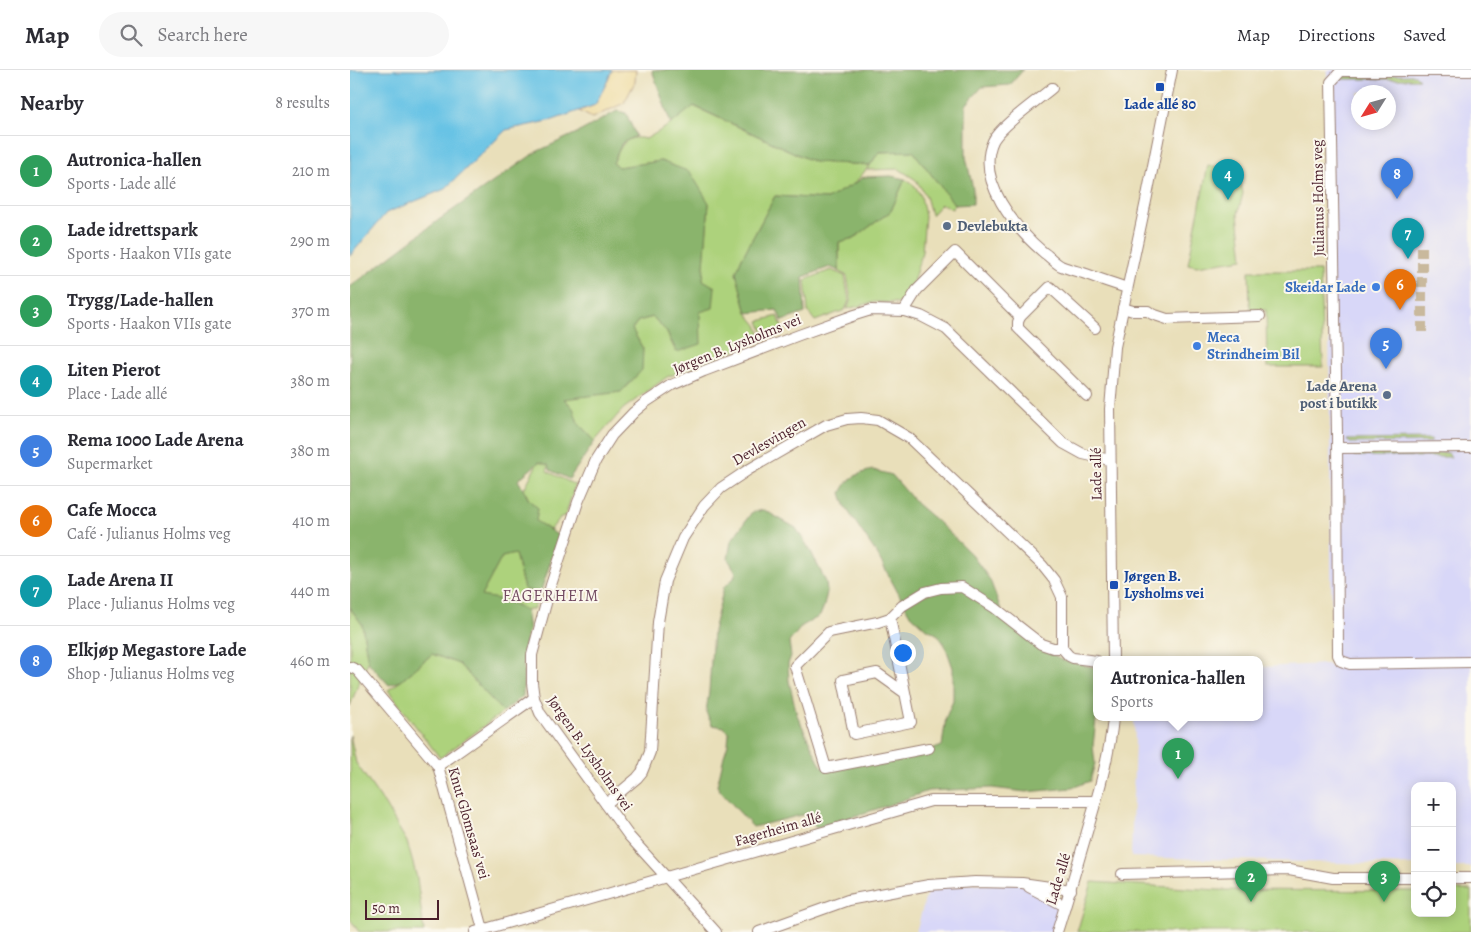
<!DOCTYPE html>
<html lang="en">
<head>
<meta charset="utf-8">
<style>
	:root { --surface:#fff; --page:#f7f7f7; --text:#2b2b33; --muted:#7c7c81; --line:#e1e1e2; --accent:#0f766e }
	body { margin:0; font-family:Alegreya,serif; background:var(--page); color:var(--text) }
	.controls { position:absolute; right:15px; bottom:15px; display:grid; overflow:hidden; border-radius:10px; box-shadow:0 2px 12px #0003 }
	.controls button { width:45px; height:45px; display:grid; place-items:center; padding:0; border:0; border-bottom:1px solid var(--line); background:var(--surface); color:var(--text); font:25px sans-serif }
	.compass { position:absolute; left:1001px; top:15px; width:45px; height:45px; border-radius:50%; background:var(--surface); box-shadow:0 2px 12px #0003; rotate:233deg }
	.scale { position:absolute; left:15px; bottom:12px; width:74px; box-sizing:border-box; padding-left:5px; border:2px solid #4a1f2b; border-top:0; font-size:14px; line-height:18px; white-space:nowrap; color:#4a1f2b; -webkit-text-stroke:4px #fbf7ec; paint-order:stroke }
	.you { position:absolute; left:552px; top:582px; width:18px; height:18px; margin:-12px; border:4px solid #fff; border-radius:50%; background:#1a73e8; box-shadow:0 0 0 8px #1a73e833 }
	.badge { display:grid; place-items:center; width:32px; height:32px; border-radius:50%; background:var(--accent); color:#fff; font-size:16px; font-weight:700 }
	.pin { position:absolute; translate:-50% -41px; filter:drop-shadow(0 1px 2px #0008) }
	.pin::after { content:''; position:absolute; top:26px; width:18px; height:15px; background:inherit; clip-path:polygon(0 0,100% 0,50% 100%) }
	.popup { position:absolute; left:743px; top:586px; width:170px; height:65px; box-sizing:border-box; display:grid; place-content:center; border-radius:10px; background:var(--surface); filter:drop-shadow(0 1px 4px #0005); font-size:16px; white-space:nowrap; color:var(--muted) }
	.popup b { font-size:19px; color:var(--text) }
	.popup::after { content:''; position:absolute; left:50%; top:100%; margin-left:-10px; border:10px solid transparent; border-top-color:var(--surface) }
	.list { margin:0; padding:0; list-style:none }
	h2 { display:flex; justify-content:space-between; align-items:center; height:65px; margin:0; padding:0 20px; font-size:21px }
	h2 small { font-size:16px; font-weight:400; color:var(--muted) }
	.list li { display:grid; grid-template-columns:32px 1fr auto; gap:15px; align-items:center; box-sizing:border-box; height:70px; padding:0 20px; border-top:1px solid var(--line) }
	.list b { display:block; font-size:19px; white-space:nowrap }
	.list p { margin:0; font-size:16px; white-space:nowrap; color:var(--muted) }
	.list em { font-size:16px; font-style:normal; color:var(--muted) }
	.icon { flex:none; width:28px; height:28px; fill:none; stroke:currentColor; stroke-width:2; stroke-linecap:round; stroke-linejoin:round }
	.map { position:relative; flex:none; width:1121px; height:862px; overflow:hidden }
	header { display:flex; align-items:center; gap:30px; box-sizing:border-box; height:70px; padding:0 25px; background:var(--surface); border-bottom:1px solid var(--line) }
	header strong { font-size:24px }
	nav { display:flex; gap:28px; margin-inline-start:auto; font-size:18px }
	.search { width:350px; height:45px; background:var(--page); display:flex; align-items:center; gap:12px; box-sizing:border-box; padding:0 18px; border-radius:28px; color:var(--muted); font-size:19px }
	main { display:flex }
	aside { flex:1; background:var(--surface) }
	.map>svg:first-child { display:block }
	.built { fill:#d8d7f8; fill-rule:evenodd }
	.green { fill:#add27c; stroke:#7c7854 }
	.forest { fill:#8ab46c; stroke:#6a6a4c }
	.sand { fill:#eeda9e; stroke:#9c7c64 }
	.water { fill:#67c3e5; stroke:#587188 }
	.lines { fill:none; stroke-linecap:round; stroke-linejoin:round }
	.minor-tunnel { stroke:#c9b99d; stroke-width:10; stroke-dasharray:10 5; stroke-linecap:butt }
	.minor-casing { stroke:#9a7f72; stroke-width:12 }
	.minor { stroke:#fff; stroke-width:10 }
	.transit-dot { fill:#1a4fb4; stroke:#fbf7ec; stroke-width:2 }
	.service-dot { fill:#5c6f8a; stroke:#fbf7ec; stroke-width:2 }
	.shop-dot { fill:#3f7fe0; stroke:#fbf7ec; stroke-width:2 }
	.labels { text-anchor:middle; dominant-baseline:central; stroke-width:4; stroke-linejoin:round; paint-order:stroke }
	.transit-label { font-size:15px; font-weight:bold; fill:#164399; stroke:#fbf7ec }
	.street-label { font-size:15px; fill:#4a1f2b; stroke:#fbf7ec }
	.service-label { font-size:15px; font-weight:bold; fill:#4e5e75; stroke:#fbf7ec; text-anchor:start }
	.shop-label { font-size:15px; font-weight:bold; fill:#366cbe; stroke:#fbf7ec; text-anchor:end }
	.neighbourhood-label { font-size:16px; letter-spacing:1px; fill:#724a61; stroke:#fbf7ec }
</style>
</head>
<body>
<header>
<strong>Map</strong>
<div class="search"><svg class="icon" aria-label="search" viewBox="0 0 24 24"><circle cx="10" cy="10" r="6"/><path d="M15 15l6 6"/></svg>Search here</div>
<nav><a>Map</a><a>Directions</a><a>Saved</a></nav>
</header>
<main>
<aside>
<h2>Nearby<small>8 results</small></h2>
<ul class="list">
<li><span class="badge" style="background:#2e9e5b">1</span><div><b>Autronica-hallen</b><p>Sports · Lade allé</p></div><em>210 m</em></li>
<li><span class="badge" style="background:#2e9e5b">2</span><div><b>Lade idrettspark</b><p>Sports · Haakon VIIs gate</p></div><em>290 m</em></li>
<li><span class="badge" style="background:#2e9e5b">3</span><div><b>Trygg/Lade-hallen</b><p>Sports · Haakon VIIs gate</p></div><em>370 m</em></li>
<li><span class="badge" style="background:#0f9aa8">4</span><div><b>Liten Pierot</b><p>Place · Lade allé</p></div><em>380 m</em></li>
<li><span class="badge" style="background:#3f7fe0">5</span><div><b>Rema 1000 Lade Arena</b><p>Supermarket</p></div><em>380 m</em></li>
<li><span class="badge" style="background:#e8710a">6</span><div><b>Cafe Mocca</b><p>Café · Julianus Holms veg</p></div><em>410 m</em></li>
<li><span class="badge" style="background:#0f9aa8">7</span><div><b>Lade Arena II</b><p>Place · Julianus Holms veg</p></div><em>440 m</em></li>
<li><span class="badge" style="background:#3f7fe0">8</span><div><b>Elkjøp Megastore Lade</b><p>Shop · Julianus Holms veg</p></div><em>460 m</em></li>
</ul>
</aside>
<div class="map">
<svg width="1121" height="862" viewBox="0 0 1121 862">
	<rect width="100%" height="100%" fill="#fbf7ec"/>
	<filter id="ink" filterUnits="userSpaceOnUse"><feTurbulence type="fractalNoise" baseFrequency=".02" numOctaves="2"/><feDisplacementMap in="SourceGraphic" scale="10" xChannelSelector="R" yChannelSelector="G"/><feConvolveMatrix kernelMatrix="1 2 1 2 8 2 1 2 1" color-interpolation-filters="sRGB"/></filter>
	<filter id="wash" filterUnits="userSpaceOnUse"><feTurbulence type="fractalNoise" baseFrequency=".0096" numOctaves="4" result="noise"/><feDisplacementMap in="SourceGraphic" scale="20" xChannelSelector="R" yChannelSelector="G"/><feGaussianBlur stdDeviation="1.12" result="paint"/><feColorMatrix in="noise" values="0 0 0 0 0 0 0 0 0 0 0 0 0 0 0 0 0 1.4 0 .05"/><feComposite in="paint" operator="in"/></filter>
	<g filter="url(#wash)">
		<rect width="100%" height="100%" fill="#e9dfba"/>
		<g class="built">
			<path d="M977 0H1121V797H1102V716H1065V795L781 787 785 671 784 648H909V597L977 594 982 598ZM1008 22H1038V52H1008Z"/>
			<polygon points="672,813 715,836 707,862 566,862 579,815"/>
		</g>
		<g class="green">
			<polygon points="1065,5 1069,9 990,9 993,6"/>
			<path d="M343 36 464 92 520 95 505 113 477 129 425 126 391 190 386 203 397 243 407 255 413 270 317 307 273 339 245 371 228 353 223 338 214 328 271 322 293 279 282 259 288 251 303 247 316 261 326 282 350 242 359 133 311 91 268 97 263 93C271 76 274 64 296 69L321 54Z"/>
			<polygon points="563,81 605,135 602,139 591,134 581,145 576,126 566,110 549,99 517,100 529,82"/>
			<polygon points="858,95 888,101 893,123 888,144 893,189 847,196 838,194"/>
			<polygon points="555,109 565,116 571,126 575,146 572,182 561,219 556,229 549,233 525,232 497,239 501,230 497,206 489,201 489,172 504,168 541,141"/>
			<polygon points="481,200 495,206 499,231 495,240 465,251 458,242 455,210"/>
			<polygon points="899,201 970,201 973,297 917,297 916,240 900,239"/>
			<polygon points="428,246 434,262 416,269 409,251"/>
			<polygon points="1081,369 1081,372 1000,373 997,370"/>
			<polygon points="1003,383 1098,383 1101,387 1004,386"/>
			<polygon points="188,392 199,395 197,401 225,415 215,447 212,446 200,460 185,451 188,438 179,430 174,419"/>
			<polygon points="165,483 174,519 190,524 183,540 176,540 154,530 130,527 152,487"/>
			<polygon points="0,538 12,554 18,592 10,610 0,636"/>
			<polygon points="82,584 109,594 153,642 90,688 38,620 51,611"/>
			<polygon points="0,665 6,693 35,735 57,772 67,808 74,862 9,862 0,849"/>
			<polygon points="742,812 868,820 1065,821 1065,843 1102,843 1102,820 1121,820 1121,862 727,862"/>
		</g>
		<g class="forest">
			<polygon points="302,0 673,0 660,15 632,17 616,35 616,87 623,119 623,134 605,135 563,81 529,82 520,95 464,92 344,36 321,54"/>
			<polygon points="267,41 276,43 286,66 272,73 263,93 268,97 311,91 340,102 359,133 353,210 365,217 363,238 350,242 351,274 327,282 316,261 303,247 288,251 282,259 293,279 292,300 271,322 214,329 223,338 228,353 245,371 219,409 200,400 198,395 189,392 168,410 179,430 188,438 186,451 209,466 190,524 174,519 165,484 152,487 131,526 154,530 176,540 179,560 174,576 173,626 153,642 109,594 82,584 51,611 39,615 18,592 12,554 0,538 0,217 90,149 186,82 231,61"/>
			<polygon points="541,106 555,109 541,141 504,168 489,172 489,201 480,197 453,207 455,243 432,251 427,240 397,243 386,203 391,190 425,126 477,129 505,113 514,107"/>
			<path d="M523 400 542 405 567 434 587 451 622 485 640 510 653 545 672 565 695 581 715 591 747 598V640L743 676 745 693 740 711 722 718 676 722 642 718 578 721 533 737 466 758 456 744 403 757 371 722 367 716 374 686 378 674 379 663 374 657 362 655 356 642 359 621 363 561 374 517 383 509 386 502 378 489 381 471 402 442 414 440 446 458 460 480 476 512 477 522 474 536 470 546 452 556 439 572 441 586 438 594 439 611 447 645 469 692 474 699 573 683 592 676 596 647 603 631V598L595 575 588 565 574 557 559 543 527 484 496 438 491 423C499 407 506 404 523 400Z"/>
		</g>
		<polygon class="sand" points="262,0 286,0 285,12 274,33 242,48 229,41 245,35 256,14"/>
		<polygon class="water" points="0,0 262,0 256,14 245,35 203,50 156,60 95,119 36,143 0,186"/>
	</g>
	<g filter="url(#ink)">
		<g class="lines">
			<polyline class="minor-tunnel" points="1072,177 1072,266"/>
			<g class="minor-casing">
				<g id="minor">
					<polyline points="991,1 981,12 987,362 988,585 991,591 1000,594 1121,592"/>
					<polyline points="991,1 1121,1"/>
					<path d="M702 18C688 30 650 56 643 71 625 110 666 159 693 182 699 186 705 193 711 196 718 199 726 201 733 203 747 208 762 213 777 218"/>
					<polyline points="773,238 783,241 798,241 802,244 817,249 910,246"/>
					<polyline points="554,241 567,220 605,182 670,247 668,252 668,258 737,326"/>
					<polyline points="670,247 700,217 745,258"/>
					<polyline points="987,378 1121,377"/>
					<polyline points="540,548 561,652 504,664 493,610 527,603 555,623"/>
					<polyline points="763,590 760,339 765,277 796,131 822,0"/>
					<polyline points="0,597 7,600 88,696 133,859"/>
					<polyline points="579,678 476,698 445,596 479,562 528,552 540,548 552,536 575,522 591,518 612,517 645,538 691,574 703,578 712,578"/>
					<polyline points="88,696 184,628"/>
					<polyline points="256,734 287,708 292,702 300,682 308,552 315,511 333,468 354,436 371,418 398,400 476,355 497,349 511,348 528,350 559,368 692,495 704,510 712,527 712,578 719,586 723,588 747,591"/>
					<polyline points="772,804 939,800 983,808 1065,808"/>
					<polyline points="1102,808 1121,808"/>
					<polyline points="679,817 715,836"/>
					<polyline points="125,862 581,731 746,731"/>
					<polyline points="366,862 279,766 190,643 184,628 182,613 182,585 201,515 228,432 246,390 262,365 284,342 296,332 322,315 354,301 449,265 505,245 521,240 554,241 571,246 596,259 713,373 733,384 760,390"/>
					<polyline points="409,862 498,830 579,815 625,812 672,813 721,820"/>
					<path d="M707 862C719 824 730 786 741 748 751 715 760 682 763 648"/>
				</g>
			</g>
			<use href="#minor" class="minor"/>
		</g>
	</g>
	<g class="transit-dot">
		<rect x="805" y="12" width="10" height="10" rx="2.5"/>
		<rect x="759" y="510" width="10" height="10" rx="2.5"/>
	</g>
	<g class="service-dot">
		<circle cx="597" cy="156" r="5"/>
		<circle cx="1037" cy="325" r="5"/>
	</g>
	<g class="shop-dot">
		<circle cx="1026" cy="217" r="5"/>
		<circle cx="847" cy="276" r="5"/>
	</g>
	<g class="labels">
		<g class="transit-label">
			<text x="810" y="34">Lade allé 80</text>
			<text x="774" y="506" text-anchor="start">Jørgen B.<tspan x="774" dy="17">Lysholms vei</tspan></text>
		</g>
		<g class="street-label">
			<text transform="translate(968 128) rotate(-91)">Julianus Holms veg</text>
			<text transform="translate(387 274) rotate(-22)">Jørgen B. Lysholms vei</text>
			<text transform="translate(419 371) rotate(-30)">Devlesvingen</text>
			<text transform="translate(746 404) rotate(-91)">Lade allé</text>
			<text transform="translate(240 683) rotate(55)">Jørgen B. Lysholms vei</text>
			<text transform="translate(119 753) rotate(74)">Knut Glomsaas' vei</text>
			<text transform="translate(428 759) rotate(-16)">Fagerheim allé</text>
			<text transform="translate(708 809) rotate(-73)">Lade allé</text>
		</g>
		<g class="service-label">
			<text x="607" y="156">Devlebukta</text>
			<text x="1027" y="316" text-anchor="end">Lade Arena<tspan x="1027" dy="17">post i butikk</tspan></text>
		</g>
		<g class="shop-label">
			<text x="1016" y="217">Skeidar Lade</text>
			<text x="857" y="267" text-anchor="start">Meca<tspan x="857" dy="17">Strindheim Bil</tspan></text>
		</g>
		<g class="neighbourhood-label">
			<text x="201" y="526">FAGERHEIM</text>
		</g>
	</g>
</svg>
<div class="controls">
<button>+</button>
<button>−</button>
<button><svg class="icon" aria-label="locate" viewBox="0 0 24 24"><circle cx="12" cy="12" r="6"/><path d="M12 2v4M12 18v4M2 12h4M18 12h4"/></svg></button>
</div>
<svg class="compass" viewBox="-18 -18 36 36"><path d="M0-13l5 13h-10z" fill="#e53935"/><path d="M0 13l5-13h-10z" fill="#7c7c81"/></svg>
<div class="scale">50 m</div>
<div class="you"></div>
<div class="pin badge" style="left:828px;top:709px;background:#2e9e5b">1</div>
<div class="popup"><b>Autronica-hallen</b>Sports</div>
<div class="pin badge" style="left:901px;top:832px;background:#2e9e5b">2</div>
<div class="pin badge" style="left:1034px;top:832px;background:#2e9e5b">3</div>
<div class="pin badge" style="left:878px;top:130px;background:#0f9aa8">4</div>
<div class="pin badge" style="left:1036px;top:299px;background:#3f7fe0">5</div>
<div class="pin badge" style="left:1050px;top:240px;background:#e8710a">6</div>
<div class="pin badge" style="left:1058px;top:189px;background:#0f9aa8">7</div>
<div class="pin badge" style="left:1047px;top:129px;background:#3f7fe0">8</div>
</div>
</main>
</body>
</html>
